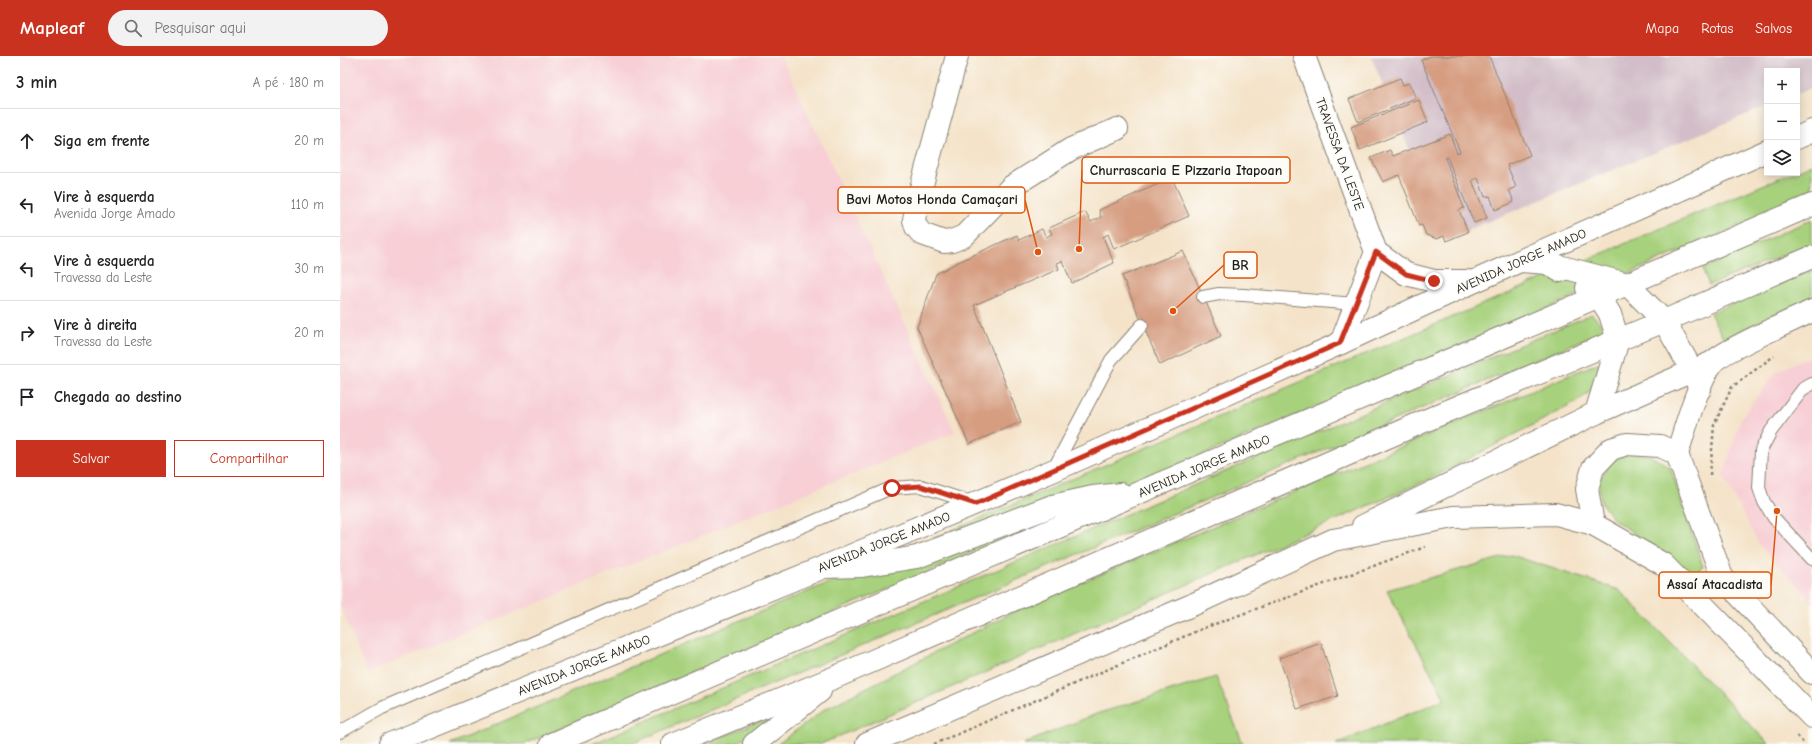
<!DOCTYPE html>
<html lang="pt">
<head>
<meta charset="utf-8">
<style>
	:root { --surface:#fff; --page:#f2f2f2; --text:#202124; --muted:#757577; --line:#e0e0e0; --accent:#c8321e }
	body { margin:0; font-family:"Comic Neue",sans-serif; background:var(--page); color:var(--text) }
	.controls { position:absolute; right:12px; top:12px; display:grid; overflow:hidden; border-radius:0px; box-shadow:0 2px 10px #0003 }
	.controls button { width:36px; height:36px; display:grid; place-items:center; padding:0; border:0; border-bottom:1px solid var(--line); background:var(--surface); color:var(--text); font:20px sans-serif }
	.stop { position:absolute; width:12px; height:12px; margin:-9px; border:3px solid #c8321e; border-radius:50%; background:#fff }
	.stop.end { background:#c8321e; border-color:#fff; box-shadow:0 1px 4px #0008 }
	.list { margin:0; padding:0; list-style:none }
	h2 { display:flex; justify-content:space-between; align-items:center; height:52px; margin:0; padding:0 16px; font-size:17px }
	h2 small { font-size:13px; font-weight:400; color:var(--muted) }
	.list li { display:grid; grid-template-columns:26px 1fr auto; gap:12px; align-items:center; box-sizing:border-box; height:64px; padding:0 16px; border-top:1px solid var(--line) }
	.list b { display:block; font-size:15px; white-space:nowrap }
	.list p { margin:0; font-size:13px; white-space:nowrap; color:var(--muted) }
	.list em { font-size:13px; font-style:normal; color:var(--muted) }
	.actions { display:flex; gap:8px; padding:12px 16px }
	.actions a { flex:1; padding:9px 0; border:1px solid var(--accent); border-radius:0px; text-align:center; font-size:14px; color:var(--accent) }
	.actions .main { background:var(--accent); color:#fff }
	.icon { flex:none; width:22px; height:22px; fill:none; stroke:currentColor; stroke-width:2; stroke-linecap:round; stroke-linejoin:round }
	.map { position:relative; flex:none; width:1472px; height:688px; overflow:hidden }
	header { display:flex; align-items:center; gap:24px; box-sizing:border-box; height:56px; padding:0 20px; background:var(--accent); color:#fff }
	header strong { font-size:19px }
	nav { display:flex; gap:22px; margin-inline-start:auto; font-size:14px }
	.search { width:280px; height:36px; background:var(--page); display:flex; align-items:center; gap:10px; box-sizing:border-box; padding:0 14px; border-radius:22px; color:var(--muted); font-size:15px }
	main { display:flex }
	aside { flex:1; background:var(--surface) }
	.map>svg:first-child { display:block }
	.built { fill:#f7cfd5 }
	.industrial { fill:#d2bdc8 }
	.green { fill:#a7d17d; stroke:#62764c }
	.building { fill:#d69d81 }
	.lines { fill:none; stroke-linecap:round; stroke-linejoin:round }
	.lane-casing { stroke:#888072; stroke-width:14 }
	.street-casing { stroke:#888072; stroke-width:24 }
	.secondary-casing { stroke:#888072; stroke-width:24 }
	.primary-casing { stroke:#888072; stroke-width:24 }
	.path { stroke:#888072; stroke-width:2.5; stroke-dasharray:3 3; stroke-linecap:butt }
	.lane { stroke:#fff; stroke-width:12 }
	.street { stroke:#fff; stroke-width:22 }
	.secondary { stroke:#fff; stroke-width:22 }
	.primary { stroke:#fff; stroke-width:22 }
	.route { stroke:#c8321e; stroke-width:5 }
	.labels { text-anchor:middle; dominant-baseline:central; stroke-width:4; stroke-linejoin:round; paint-order:stroke }
	.street-label { font-size:13px; fill:#1c1c1c; stroke:#fdfcf7 }
	.leader { fill:none; stroke:#de560d; stroke-width:1.5 }
	.callout-dot { fill:#de560d; stroke:#fdfcf7; stroke-width:1.5 }
	.callout { fill:#fdfcf7; stroke:#de560d; stroke-width:1.5 }
	.callout-label { font-size:14px; text-anchor:middle; font-weight:bold; fill:#1c1c1c }
</style>
</head>
<body>
<header>
<strong>Mapleaf</strong>
<div class="search"><svg class="icon" aria-label="search" viewBox="0 0 24 24"><circle cx="10" cy="10" r="6"/><path d="M15 15l6 6"/></svg>Pesquisar aqui</div>
<nav><a>Mapa</a><a>Rotas</a><a>Salvos</a></nav>
</header>
<main>
<aside>
<h2>3 min<small>A pé · 180 m</small></h2>
<ul class="list">
<li><svg class="icon" aria-label="ahead" viewBox="0 0 24 24"><path d="M12 20V5M6 11l6-6 6 6"/></svg><div><b>Siga em frente</b></div><em>20 m</em></li>
<li><svg class="icon" aria-label="left" viewBox="0 0 24 24"><path d="M17 20v-9H6M10 6l-5 5 5 5"/></svg><div><b>Vire à esquerda</b><p>Avenida Jorge Amado</p></div><em>110 m</em></li>
<li><svg class="icon" aria-label="left" viewBox="0 0 24 24"><path d="M17 20v-9H6M10 6l-5 5 5 5"/></svg><div><b>Vire à esquerda</b><p>Travessa da Leste</p></div><em>30 m</em></li>
<li><svg class="icon" aria-label="right" viewBox="0 0 24 24"><path d="M7 20v-9h11M14 6l5 5-5 5"/></svg><div><b>Vire à direita</b><p>Travessa da Leste</p></div><em>20 m</em></li>
<li><svg class="icon" aria-label="arrive" viewBox="0 0 24 24"><path d="M6 21V4h12l-3 4 3 4H6"/></svg><div><b>Chegada ao destino</b></div></li>
</ul>
<div class="actions"><a class="main">Salvar</a><a>Compartilhar</a></div>
</aside>
<div class="map">
<svg width="1472" height="688" viewBox="0 0 1472 688">
	<rect width="100%" height="100%" fill="#fdfcf7"/>
	<filter id="ink" filterUnits="userSpaceOnUse"><feTurbulence type="fractalNoise" baseFrequency=".025" numOctaves="2"/><feDisplacementMap in="SourceGraphic" scale="8" xChannelSelector="R" yChannelSelector="G"/><feConvolveMatrix kernelMatrix="1 2 1 2 8 2 1 2 1" color-interpolation-filters="sRGB"/></filter>
	<filter id="wash" filterUnits="userSpaceOnUse"><feTurbulence type="fractalNoise" baseFrequency=".012" numOctaves="4" result="noise"/><feDisplacementMap in="SourceGraphic" scale="16" xChannelSelector="R" yChannelSelector="G"/><feGaussianBlur stdDeviation="0.9" result="paint"/><feColorMatrix in="noise" values="0 0 0 0 0 0 0 0 0 0 0 0 0 0 0 0 0 1.4 0 .05"/><feComposite in="paint" operator="in"/></filter>
	<g filter="url(#wash)">
		<rect width="100%" height="100%" fill="#f4e3c9"/>
		<g class="built">
			<polygon points="0,0 441,0 615,376 27,617 0,549"/>
			<polygon points="1472,299 1472,545 1420,490 1383,420 1401,362 1436,316"/>
		</g>
		<polygon class="industrial" points="1031,0 1472,0 1472,31 1457,38 1457,15 1427,15 1427,50 1106,183"/>
		<g class="green">
			<polygon points="1472,108 1472,138 1260,230 184,688 110,688 1451,117 1457,117 1457,115"/>
			<polygon points="1472,163 1472,188 1369,229 1362,213"/>
			<polygon points="1472,214 1472,241 1384,283 1370,257"/>
			<polygon points="1252,258 1266,274 291,688 252,688"/>
			<polygon points="1260,306 1254,332 1237,346 1090,423 481,688 438,688 485,653 681,552"/>
			<polygon points="1289,396 1311,400 1330,411 1363,511 1353,518 1273,463 1261,447 1259,426 1269,407"/>
			<polygon points="1171,499 1279,534 1429,688 996,688 1105,643 1047,534"/>
			<polygon points="876,621 903,688 683,688 756,658"/>
			<polygon points="439,657 396,688 365,688"/>
		</g>
		<g id="blocks">
			<g class="building">
				<polygon points="1091,0 1149,0 1190,99 1167,109 1176,131 1169,134 1174,146 1155,154 1150,140 1145,141 1138,122 1132,124 1147,162 1134,167 1107,101 1105,102 1124,152 1119,154 1128,176 1106,185 1104,180 1097,183 1086,179 1082,169 1079,170 1059,119 1043,126 1031,102 1050,94 1053,100 1110,78 1117,97 1120,96 1081,4"/>
				<polygon points="1060,22 1063,29 1069,27 1076,42 1018,66 1009,43"/>
				<polygon points="1079,44 1088,66 1020,94 1011,71"/>
				<polygon points="832,122 849,160 774,193 768,178 763,181 774,207 732,227 722,205 717,207 719,213 634,249 681,366 629,388 577,271 596,218 616,207 677,179 679,184 702,173 706,181 712,178 709,172 745,156 751,166 761,161 759,154"/>
				<polygon points="843,195 881,280 820,309 782,220"/>
				<polygon points="981,587 998,640 957,653 939,602"/>
			</g>
		</g>
	</g>
	<g filter="url(#ink)">
		<use href="#blocks" fill-opacity="0" stroke="#888072" stroke-width="1"/>
		<g class="lines">
			<g class="lane-casing">
				<g id="lane">
					<polyline points="863,241 879,238 904,239 1016,248"/>
					<polyline points="1472,328 1463,333 1431,375 1421,394 1419,432 1424,446 1434,462 1472,503"/>
					<polyline points="713,414 771,304 802,269"/>
					<polyline points="0,676 42,652 551,432 581,430 633,447"/>
				</g>
			</g>
			<g class="street-casing">
				<polyline id="street" points="617,0 577,147 574,164 576,171 582,178 604,186 612,185 624,180 671,131 731,93 777,73"/>
			</g>
			<g class="secondary-casing">
				<g id="secondary">
					<polyline points="964,0 1036,196 1066,218 1094,225 1128,225"/>
					<polyline points="1457,82 1472,75"/>
					<polyline points="1001,287 1036,196"/>
					<polyline points="1337,398 1382,521 1472,617"/>
					<path d="M1337 398C1346 370 1356 332 1372 307 1381 295 1454 264 1472 255"/>
					<polyline points="1253,468 1247,433 1253,412 1271,393 1287,388 1320,390 1337,398"/>
					<polyline points="1023,470 1256,357 1373,306"/>
					<polyline points="50,688 484,511 712,415 1001,287 1135,225 1427,95"/>
					<polyline points="527,688 852,549 993,484 1113,461 1216,458 1253,468 1323,508 1472,661"/>
				</g>
			</g>
			<g class="primary-casing">
				<g id="primary">
					<polyline points="1181,205 1207,207 1220,215"/>
					<polyline points="1207,207 1287,228 1324,265 1353,316 1360,333"/>
					<polyline points="1247,232 1259,240 1270,258 1278,284 1256,357"/>
					<polyline points="484,511 522,510 577,501 712,450 753,441 781,438"/>
					<polyline points="211,688 1472,149"/>
					<polyline points="333,688 498,620 1103,357 1324,265 1472,201"/>
					<polyline points="414,688 480,635"/>
				</g>
			</g>
			<g class="path">
				<polyline points="1370,419 1374,369 1392,331 1434,300"/>
				<polyline points="1457,680 1464,688"/>
				<polyline points="594,688 864,572 1085,491"/>
			</g>
			<use href="#lane" class="lane"/>
			<use href="#street" class="street"/>
			<use href="#secondary" class="secondary"/>
			<use href="#primary" class="primary"/>
		</g>
	</g>
	<g class="lines" filter="url(#ink)">
		<polyline class="route" points="552,432 581,430 636,448 1000,287 1036,196 1066,218 1094,225"/>
	</g>
	<g class="labels">
		<g class="street-label">
			<text transform="translate(1000 98) rotate(70)">TRAVESSA DA LESTE</text>
			<text transform="translate(1181 205) rotate(-24)">AVENIDA JORGE AMADO</text>
			<text transform="translate(864 410) rotate(-23)">AVENIDA JORGE AMADO</text>
			<text transform="translate(544 486) rotate(-22)">AVENIDA JORGE AMADO</text>
			<text transform="translate(244 609) rotate(-22)">AVENIDA JORGE AMADO</text>
		</g>
	</g>
	<path class="leader" d="M739 193L742 114M698 196L685 144M833 255L884 209M1437 455L1431 529"/>
	<g class="callout-dot">
		<circle cx="739" cy="193" r="4"/>
		<circle cx="698" cy="196" r="4"/>
		<circle cx="833" cy="255" r="4"/>
		<circle cx="1437" cy="455" r="4"/>
	</g>
	<g class="callout">
		<rect x="742" y="101" width="208" height="26" rx="4"/>
		<rect x="498" y="131" width="187" height="26" rx="4"/>
		<rect x="884" y="196" width="33" height="26" rx="4"/>
		<rect x="1319" y="516" width="112" height="26" rx="4"/>
	</g>
	<g class="callout-label">
		<text x="846" y="119">Churrascaria E Pizzaria Itapoan</text>
		<text x="592" y="148">Bavi Motos Honda Camaçari</text>
		<text x="900" y="214">BR</text>
		<text x="1375" y="533">Assaí Atacadista</text>
	</g>
</svg>
<div class="controls">
<button>+</button>
<button>−</button>
<button><svg class="icon" aria-label="layers" viewBox="0 0 24 24"><path d="M12 4l9 5-9 5-9-5zM3 14l9 5 9-5"/></svg></button>
</div>
<div class="stop" style="left:552px;top:432px"></div>
<div class="stop end" style="left:1094px;top:225px"></div>
</div>
</main>
</body>
</html>
